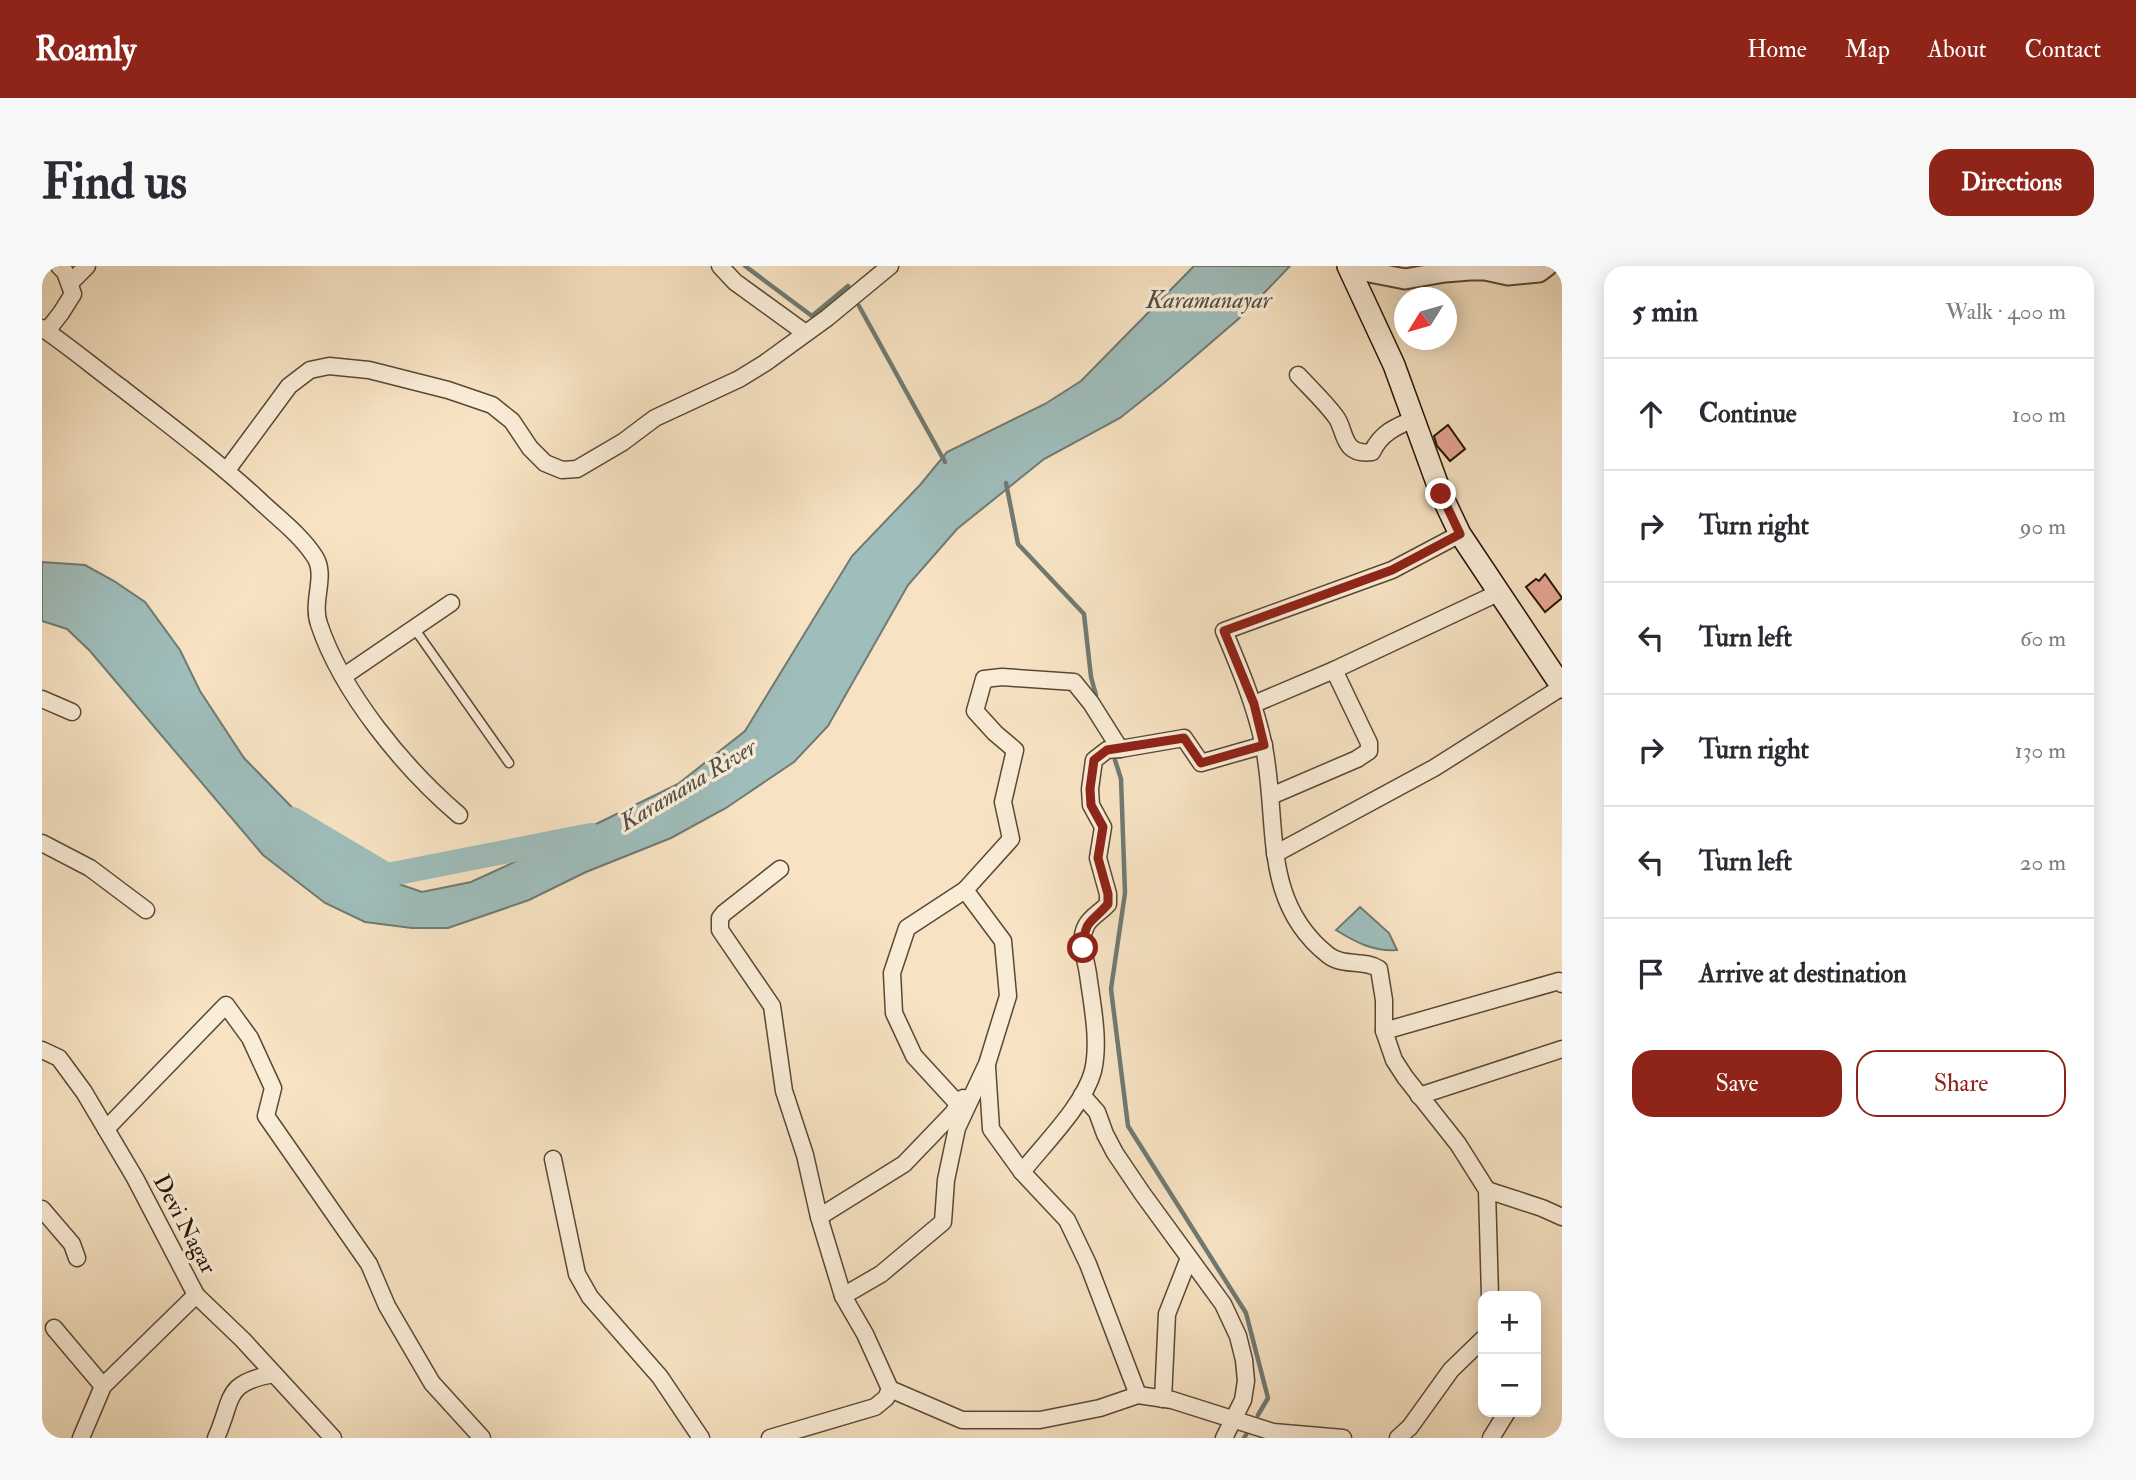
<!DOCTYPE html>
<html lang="en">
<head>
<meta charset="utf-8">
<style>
	:root { --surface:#fff; --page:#f7f7f7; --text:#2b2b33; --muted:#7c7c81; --line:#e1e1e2; --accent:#8f2418 }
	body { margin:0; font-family:"IM FELL Double Pica",serif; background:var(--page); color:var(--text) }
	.controls { position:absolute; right:21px; bottom:21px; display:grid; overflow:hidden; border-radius:14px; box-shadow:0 4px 18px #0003 }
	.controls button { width:63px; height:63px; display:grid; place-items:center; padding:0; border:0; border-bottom:2px solid var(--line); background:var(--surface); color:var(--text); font:35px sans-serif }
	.compass { position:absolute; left:1352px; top:21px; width:63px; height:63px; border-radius:50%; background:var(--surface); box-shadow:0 4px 18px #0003; rotate:233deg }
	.stop { position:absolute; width:21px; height:21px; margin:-16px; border:5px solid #8f2418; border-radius:50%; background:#fff }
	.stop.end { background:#8f2418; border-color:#fff; box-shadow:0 2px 7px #0008 }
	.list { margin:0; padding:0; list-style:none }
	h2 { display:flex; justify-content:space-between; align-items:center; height:91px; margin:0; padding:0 28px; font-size:30px }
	h2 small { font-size:23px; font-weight:400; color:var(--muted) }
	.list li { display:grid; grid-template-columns:46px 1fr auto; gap:21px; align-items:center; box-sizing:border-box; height:112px; padding:0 28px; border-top:2px solid var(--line) }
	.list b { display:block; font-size:26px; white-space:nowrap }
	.list em { font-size:23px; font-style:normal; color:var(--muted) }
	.actions { display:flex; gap:14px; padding:21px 28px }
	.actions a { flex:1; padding:16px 0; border:2px solid var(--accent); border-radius:21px; text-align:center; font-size:24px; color:var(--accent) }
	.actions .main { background:var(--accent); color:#fff }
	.icon { flex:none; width:38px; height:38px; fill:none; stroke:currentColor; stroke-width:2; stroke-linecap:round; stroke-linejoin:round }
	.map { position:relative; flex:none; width:1520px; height:1172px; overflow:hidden; border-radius:21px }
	header { display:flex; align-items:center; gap:42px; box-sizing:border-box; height:98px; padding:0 35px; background:var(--accent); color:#fff }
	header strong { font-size:33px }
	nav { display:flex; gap:38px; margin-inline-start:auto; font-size:24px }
	.intro { display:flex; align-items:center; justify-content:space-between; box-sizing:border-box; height:168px; padding:0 42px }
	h1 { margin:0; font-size:49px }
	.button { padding:18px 32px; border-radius:21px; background:var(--accent); color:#fff; font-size:24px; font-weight:700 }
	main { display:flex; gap:42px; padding:0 42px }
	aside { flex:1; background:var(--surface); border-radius:21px; box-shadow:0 4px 18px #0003 }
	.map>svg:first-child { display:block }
	.water { fill:#9fbdbb; stroke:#6f7a73; stroke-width:2 }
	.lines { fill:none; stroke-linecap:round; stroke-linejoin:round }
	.stream { stroke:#6f7a73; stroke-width:4.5 }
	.river { stroke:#9fbdbb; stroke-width:24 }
	.building { fill:#e4a592; stroke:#261507; stroke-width:2 }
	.service-casing { stroke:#5a4836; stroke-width:11 }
	.minor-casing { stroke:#5a4836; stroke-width:19 }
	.tertiary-casing { stroke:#5a4836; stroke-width:23 }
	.secondary-casing { stroke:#261507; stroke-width:24 }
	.service { stroke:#faedd8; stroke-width:8 }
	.minor { stroke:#faedd8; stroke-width:16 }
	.tertiary { stroke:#faedd8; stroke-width:19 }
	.secondary { stroke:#faedd8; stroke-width:21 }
	.route { stroke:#8f2418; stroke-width:9 }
	.labels { text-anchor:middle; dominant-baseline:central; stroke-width:7; stroke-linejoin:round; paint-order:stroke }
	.street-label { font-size:23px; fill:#261507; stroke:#faedd8 }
	.water-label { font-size:24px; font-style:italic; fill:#505046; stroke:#faedd8 }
</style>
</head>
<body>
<header>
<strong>Roamly</strong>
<nav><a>Home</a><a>Map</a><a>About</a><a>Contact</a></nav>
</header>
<div class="intro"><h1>Find us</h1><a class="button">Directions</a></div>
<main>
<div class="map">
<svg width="1520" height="1172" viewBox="0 0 1520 1172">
	<rect width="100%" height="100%" fill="#f7e3c3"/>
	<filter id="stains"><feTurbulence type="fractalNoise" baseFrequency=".00286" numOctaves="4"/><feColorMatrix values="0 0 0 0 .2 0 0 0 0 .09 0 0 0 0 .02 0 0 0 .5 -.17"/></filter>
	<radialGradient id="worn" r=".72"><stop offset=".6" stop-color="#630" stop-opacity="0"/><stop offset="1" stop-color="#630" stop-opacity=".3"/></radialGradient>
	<g class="water">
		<polygon points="1152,0 1248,0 1201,49 1122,117 1078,152 1002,193 915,263 866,319 786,460 752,496 684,542 629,572 544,606 487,634 406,662 370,662 323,656 283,637 221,589 48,385 25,363 0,355 0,296 43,299 72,315 103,336 138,384 158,425 202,492 270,562 322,606 380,626 429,616 544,563 636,518 703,465 810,290 878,219 905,186 1003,138 1039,115"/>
		<path d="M1318 641 1347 667 1355 684C1332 686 1313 676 1294 664Z"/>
	</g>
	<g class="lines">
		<g class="stream">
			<polyline points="703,0 770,50 806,20"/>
			<polyline points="817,40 903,196"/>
			<polyline points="964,217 976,278 1042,348 1049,411 1054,429"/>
			<polyline points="1073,494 1079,513 1083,627 1069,723 1086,860 1204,1047 1226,1132 1216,1149"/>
			<polyline points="1202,1172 1204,1169"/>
		</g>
		<polyline class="river" points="251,553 345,609 549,569"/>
	</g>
	<g class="building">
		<polygon points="1406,159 1423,183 1408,195 1395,180 1392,170"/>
		<polygon points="1503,308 1520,332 1503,346 1484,321 1494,313 1497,315"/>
	</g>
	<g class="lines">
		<g class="service-casing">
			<polyline id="service" points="372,362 467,497"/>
		</g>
		<g class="minor-casing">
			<g id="minor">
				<polyline points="678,0 693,16 762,66"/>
				<polyline points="28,17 45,0"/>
				<path d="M0 62C28 81 54 103 81 123 127 159 174 194 217 234 236 252 259 269 273 291 285 310 269 335 277 358 300 427 362 502 417 549"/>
				<polyline points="5,65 19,47 31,28 23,6 17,0"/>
				<path d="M1256 109C1269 123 1283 136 1294 151 1304 164 1299 190 1330 186 1339 167 1353 161 1372 153"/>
				<polyline points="185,204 247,120 268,104 287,100 327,104 406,124 450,139 470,155 488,182 503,197 520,204 535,203 581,176 613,152 697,113 723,97 785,52 848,0"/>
				<path d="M1418 268 1350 304 1182 365C1198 403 1214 441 1222 481 1237 557 1218 635 1286 689 1301 701 1322 693 1337 703L1342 734V765L1352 794 1363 811 1416 878 1445 924 1448 1030"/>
				<polyline points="302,410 409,337"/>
				<polyline points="0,433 30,446"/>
				<polyline points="1212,438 1292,404 1456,327"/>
				<polyline points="1229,530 1315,493 1327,485 1327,477 1292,404"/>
				<polyline points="0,577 48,602 104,644"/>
				<polyline points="1233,588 1392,502 1520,421"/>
				<polyline points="738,603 682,647 678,652 678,664 730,740 742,825 763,889 777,951 801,1030 823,1068 848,1123 920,1154 998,1154 1058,1142 1096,1129 1130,1134 1231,1166 1301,1172"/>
				<polyline points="1342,765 1517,715 1520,718"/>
				<polyline points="0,784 17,792 42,826 93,912 154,1029 201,1074 291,1172"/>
				<polyline points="945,801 949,863 980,906 1025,954 1046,998 1096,1129"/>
				<polyline points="1040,829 1055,846 1063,868 1073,887 1100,927 1181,1038 1196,1070 1202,1094 1204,1115 1201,1134 1182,1172"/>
				<polyline points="1377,830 1520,783"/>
				<polyline points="917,839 872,790 852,747 850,707 865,662 923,624"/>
				<polyline points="64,863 184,739 208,772 231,822 224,850 327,998 345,1040 390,1117 440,1172"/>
				<polyline points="511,893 535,1008 548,1031 618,1111 659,1172"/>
				<path d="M980 906C1002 878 1042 839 1051 805 1058 775 1050 738 1046 708 1044 693 1036 675 1044 660 1048 651 1059 646 1066 638V628L1056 592 1061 561 1049 539 1048 523 1052 494 1065 484 1078 483"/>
				<polyline points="1445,924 1500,942 1520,951"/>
				<polyline points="0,943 30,978 35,992"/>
				<polyline points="777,951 862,898 911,847 921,832"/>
				<polyline points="801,1030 839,1008 901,956 904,914 915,862 945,798 966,730 961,675 923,624 969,573 961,536 973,484 953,467 933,445 942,413 960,411 1032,416 1049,437 1078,483 1142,472 1159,497 1222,479"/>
				<polyline points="12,1062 61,1120"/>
				<polyline points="1121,1133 1125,1048 1147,992"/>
				<polyline points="39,1172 61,1120 154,1029"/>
				<path d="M174 1172C192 1132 181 1117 232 1108"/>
				<polyline points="728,1172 833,1141 844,1132 848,1123"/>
				<polyline points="1356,1172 1368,1161 1409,1104 1441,1073"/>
				<polyline points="1449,1172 1465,1146"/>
			</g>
		</g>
		<g class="tertiary-casing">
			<polyline id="tertiary" points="1307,2 1363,13 1403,6 1428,4 1443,4 1466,9 1497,6 1505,0"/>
		</g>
		<g class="secondary-casing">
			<polyline id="secondary" points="1306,0 1352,99 1399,228 1418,268 1520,421"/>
		</g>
		<use href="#service" class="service"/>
		<use href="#minor" class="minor"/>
		<use href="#tertiary" class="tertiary"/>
		<use href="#secondary" class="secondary"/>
	</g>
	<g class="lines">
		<path class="route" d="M1041 682C1043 652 1049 658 1066 638V628L1056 592 1061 561 1049 539 1048 523 1052 494 1065 484 1142 472 1159 497 1222 479 1212 438 1182 365 1350 304 1418 268 1399 228"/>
	</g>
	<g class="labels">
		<g class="street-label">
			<text transform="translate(143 958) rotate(62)">Devi Nagar</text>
		</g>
		<g class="water-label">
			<text x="1167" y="34">Karamanayar</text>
			<text transform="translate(646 519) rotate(-31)">Karamana River</text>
		</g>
	</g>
	<rect width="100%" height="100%" filter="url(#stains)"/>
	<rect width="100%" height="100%" fill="url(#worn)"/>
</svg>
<div class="controls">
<button>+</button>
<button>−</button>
</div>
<svg class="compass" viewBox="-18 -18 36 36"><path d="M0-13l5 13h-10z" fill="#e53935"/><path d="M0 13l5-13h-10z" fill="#7c7c81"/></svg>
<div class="stop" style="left:1041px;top:682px"></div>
<div class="stop end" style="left:1399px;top:228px"></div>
</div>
<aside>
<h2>5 min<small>Walk · 400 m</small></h2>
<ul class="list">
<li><svg class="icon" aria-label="ahead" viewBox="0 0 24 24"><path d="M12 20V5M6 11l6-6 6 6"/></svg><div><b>Continue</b></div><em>100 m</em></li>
<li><svg class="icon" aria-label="right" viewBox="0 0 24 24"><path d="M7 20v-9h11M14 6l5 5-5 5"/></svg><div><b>Turn right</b></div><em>90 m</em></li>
<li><svg class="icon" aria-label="left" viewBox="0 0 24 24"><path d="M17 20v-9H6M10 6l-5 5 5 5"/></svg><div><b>Turn left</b></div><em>60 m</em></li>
<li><svg class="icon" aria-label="right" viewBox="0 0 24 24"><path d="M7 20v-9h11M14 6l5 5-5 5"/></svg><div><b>Turn right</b></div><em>130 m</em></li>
<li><svg class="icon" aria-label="left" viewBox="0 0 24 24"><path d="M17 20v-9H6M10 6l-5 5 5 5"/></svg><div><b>Turn left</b></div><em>20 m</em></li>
<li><svg class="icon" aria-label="arrive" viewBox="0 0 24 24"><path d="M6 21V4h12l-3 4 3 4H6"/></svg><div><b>Arrive at destination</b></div></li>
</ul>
<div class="actions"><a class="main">Save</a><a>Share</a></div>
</aside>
</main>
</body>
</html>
